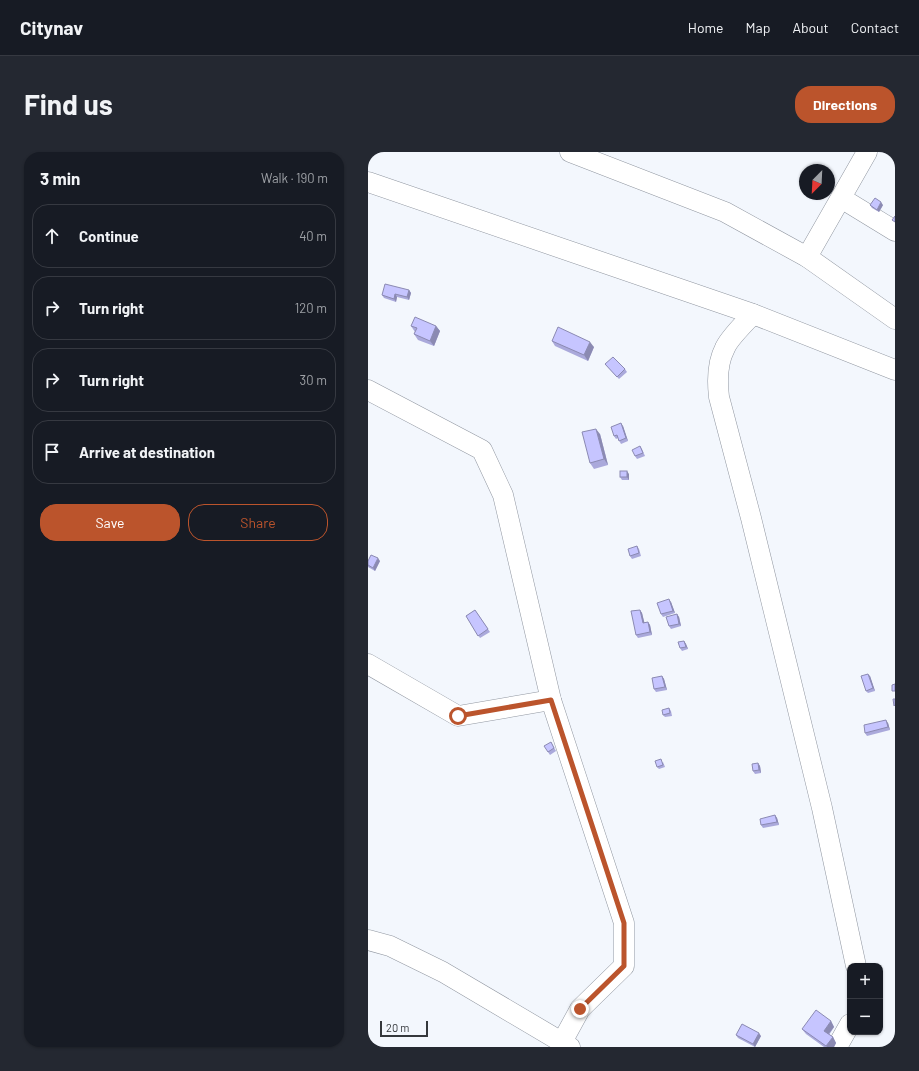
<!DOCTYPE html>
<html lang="en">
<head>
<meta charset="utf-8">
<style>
	:root { --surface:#171b24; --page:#242831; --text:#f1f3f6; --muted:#9ea1a6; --line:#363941; --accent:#bb542c }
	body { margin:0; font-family:Barlow,sans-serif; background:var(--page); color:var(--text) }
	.controls { position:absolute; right:12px; bottom:12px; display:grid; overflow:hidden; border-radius:8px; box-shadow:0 1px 3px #0004 }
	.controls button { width:36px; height:36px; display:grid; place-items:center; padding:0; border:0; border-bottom:1px solid var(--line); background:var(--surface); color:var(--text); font:20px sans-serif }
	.compass { position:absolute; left:431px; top:12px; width:36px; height:36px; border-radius:50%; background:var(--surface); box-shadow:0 1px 3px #0004; rotate:204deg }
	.scale { position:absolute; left:12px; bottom:10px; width:48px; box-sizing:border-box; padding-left:4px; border:2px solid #35383c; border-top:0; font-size:11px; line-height:14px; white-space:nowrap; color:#35383c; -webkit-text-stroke:3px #f3f7fd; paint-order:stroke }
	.stop { position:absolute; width:12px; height:12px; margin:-9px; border:3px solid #bb542c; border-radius:50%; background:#fff }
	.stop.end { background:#bb542c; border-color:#fff; box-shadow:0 1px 4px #0008 }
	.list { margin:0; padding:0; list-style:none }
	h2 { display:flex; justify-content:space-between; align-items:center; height:52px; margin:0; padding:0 16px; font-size:17px }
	h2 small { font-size:13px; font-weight:400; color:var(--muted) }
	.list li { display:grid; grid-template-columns:26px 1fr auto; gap:12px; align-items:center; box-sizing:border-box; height:64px; margin:0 8px 8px; padding:0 8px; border:1px solid var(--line); border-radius:16px }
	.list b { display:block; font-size:15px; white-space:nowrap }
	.list em { font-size:13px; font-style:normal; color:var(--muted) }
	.actions { display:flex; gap:8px; padding:12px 16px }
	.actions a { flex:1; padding:9px 0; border:1px solid var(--accent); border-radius:16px; text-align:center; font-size:14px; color:var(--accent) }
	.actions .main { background:var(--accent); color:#fff }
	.icon { flex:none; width:22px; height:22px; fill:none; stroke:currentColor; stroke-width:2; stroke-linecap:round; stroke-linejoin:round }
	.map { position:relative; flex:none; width:527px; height:895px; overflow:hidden; border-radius:16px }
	header { display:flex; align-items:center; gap:24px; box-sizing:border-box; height:56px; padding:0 20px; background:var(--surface); border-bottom:1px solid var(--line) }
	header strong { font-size:19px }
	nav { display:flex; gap:22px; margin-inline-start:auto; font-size:14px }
	.intro { display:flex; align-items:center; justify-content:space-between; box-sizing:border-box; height:96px; padding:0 24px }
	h1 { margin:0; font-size:28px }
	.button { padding:10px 18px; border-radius:16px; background:var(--accent); color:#fff; font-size:14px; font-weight:700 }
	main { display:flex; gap:24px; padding:0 24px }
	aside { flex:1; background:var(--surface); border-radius:16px; box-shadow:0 1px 3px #0004 }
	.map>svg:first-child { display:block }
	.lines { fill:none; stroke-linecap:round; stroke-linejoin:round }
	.minor-casing { stroke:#9197a1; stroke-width:21 }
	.minor { stroke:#fff; stroke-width:20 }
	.wall { fill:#aaa9db }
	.shaded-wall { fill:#8b8ab2 }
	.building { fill:#c6c5ff; stroke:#8b8ab2 }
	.route { stroke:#bb542c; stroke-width:5 }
</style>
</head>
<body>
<header>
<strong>Citynav</strong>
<nav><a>Home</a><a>Map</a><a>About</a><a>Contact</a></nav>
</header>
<div class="intro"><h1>Find us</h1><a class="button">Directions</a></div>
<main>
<aside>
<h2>3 min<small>Walk · 190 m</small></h2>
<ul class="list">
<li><svg class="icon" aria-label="ahead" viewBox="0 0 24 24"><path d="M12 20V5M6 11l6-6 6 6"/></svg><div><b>Continue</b></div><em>40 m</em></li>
<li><svg class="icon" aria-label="right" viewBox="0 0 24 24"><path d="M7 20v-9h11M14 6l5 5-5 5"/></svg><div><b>Turn right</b></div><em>120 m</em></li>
<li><svg class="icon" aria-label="right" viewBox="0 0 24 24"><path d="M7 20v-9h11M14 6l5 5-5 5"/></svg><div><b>Turn right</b></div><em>30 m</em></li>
<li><svg class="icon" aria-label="arrive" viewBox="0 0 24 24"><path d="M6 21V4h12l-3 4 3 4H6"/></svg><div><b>Arrive at destination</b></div></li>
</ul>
<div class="actions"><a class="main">Save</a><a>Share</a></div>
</aside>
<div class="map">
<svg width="527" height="895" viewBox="0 0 527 895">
	<rect width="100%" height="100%" fill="#f3f7fd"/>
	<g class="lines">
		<g class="minor-casing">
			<g id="minor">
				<polyline points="202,0 357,60 439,105 527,167"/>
				<polyline points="0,30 385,162 527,218"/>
				<polyline points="473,46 527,79"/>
				<polyline points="439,105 499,0"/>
				<path d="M385 162C377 171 361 186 357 196 349 211 349 228 351 245L383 366 454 656 488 814"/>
				<polyline points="0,238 114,298 135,343 183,548 256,771 256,814 212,857 194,890"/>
				<polyline points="0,512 90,564 183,548"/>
				<polyline points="0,788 22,794 75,820 202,895"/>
				<polyline points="469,895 482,872"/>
			</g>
		</g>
		<use href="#minor" class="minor"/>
	</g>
	<g class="wall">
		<polygon points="502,53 515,53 511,60 504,56"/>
		<polygon points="41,138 43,141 41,148 29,145 28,150 16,146 14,143"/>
		<polygon points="43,174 68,174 72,179 66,194 50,188 46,182 47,180"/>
		<polygon points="184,189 226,195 220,209 187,194"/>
		<polygon points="237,212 257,217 259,220 251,227"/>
		<polygon points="255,274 260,289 253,292 250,286 248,287 246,284"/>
		<polygon points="232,282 240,313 226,317 222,311"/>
		<polygon points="272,294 274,297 277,304 269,307 267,304"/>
		<polygon points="261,322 261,328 254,328 252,325"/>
		<polygon points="269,394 271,397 273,404 264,407 262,404"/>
		<polygon points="0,409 12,409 7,419 0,415"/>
		<polygon points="303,450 307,461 295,465 293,462"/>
		<polygon points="107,458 122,480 112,486 98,464"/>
		<polygon points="272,458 274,461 276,470 280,470 282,473 284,483 270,486 268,483"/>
		<polygon points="309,462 311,465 313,474 303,477 301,474"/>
		<polygon points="316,489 318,492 320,497 314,499 312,496"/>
		<polygon points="294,524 296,527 299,538 288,540 286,537"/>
		<polygon points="502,524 507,539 500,541 498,539"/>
		<polygon points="301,556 303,559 304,564 297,565 295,563"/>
		<polygon points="520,571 522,578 499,584 497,581"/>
		<polygon points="183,590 188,599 182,603 180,600"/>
		<polygon points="295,610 297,615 291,617 289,615"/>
		<polygon points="390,611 392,614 393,621 387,622 385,619"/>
		<polygon points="407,663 409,666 411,673 395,676 393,673"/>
		<polygon points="463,869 466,875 461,883 465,885 468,891 466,895 456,895 438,882 434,877"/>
		<polygon points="368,883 393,884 387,895 370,886"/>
	</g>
	<g class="shaded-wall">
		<polygon points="513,50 515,53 511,60 509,58"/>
		<polygon points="41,138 43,141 41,148 39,145"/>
		<polygon points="27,142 29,145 28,150 26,147"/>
		<polygon points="68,174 72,179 66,194 62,189"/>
		<polygon points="222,190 226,195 220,209 216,203"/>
		<polygon points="253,271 255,274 260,289 258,286"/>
		<polygon points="228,277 232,282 240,313 236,307"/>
		<polygon points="259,319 261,322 261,328 259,325"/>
		<polygon points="10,406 12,409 7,419 5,416"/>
		<polygon points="301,447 303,450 307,461 305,459"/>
		<polygon points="272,458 274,461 277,473 275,471"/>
		<polygon points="309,462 311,465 313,474 311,472"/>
		<polygon points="280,470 282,473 284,483 282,480"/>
		<polygon points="316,489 318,492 320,497 318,495"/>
		<polygon points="500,522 502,524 507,539 505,536"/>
		<polygon points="294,524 296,527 299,538 297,535"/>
		<polygon points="518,568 520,571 522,578 520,575"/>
		<polygon points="390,611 392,614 393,621 391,618"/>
		<polygon points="407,663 409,666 411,673 409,670"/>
		<polygon points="463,869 466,875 459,884 456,879"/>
		<polygon points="391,881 393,884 387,895 385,892"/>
		<polygon points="465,885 468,891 466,895 459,895 458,894"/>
	</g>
	<g class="building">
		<polygon points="507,46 513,50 509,58 502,53"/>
		<polygon points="527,64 527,70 524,68"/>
		<polygon points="17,132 41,138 39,145 27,142 26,147 14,143"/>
		<polygon points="47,165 68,174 62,189 46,182 49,176 43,174"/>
		<polygon points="190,175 222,190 216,203 184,189"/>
		<polygon points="245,205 257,217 249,225 237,212"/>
		<polygon points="253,271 258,286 251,289 249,283 246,284 243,275"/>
		<polygon points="228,277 236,307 222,311 214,280"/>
		<polygon points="272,294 275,301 267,304 264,298"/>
		<rect x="252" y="319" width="7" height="6"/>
		<polygon points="269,394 271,401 262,404 260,397"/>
		<polygon points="3,403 10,406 5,416 0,413 0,409"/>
		<polygon points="301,447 305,459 293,462 289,451"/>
		<polygon points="107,458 120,477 110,484 98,464"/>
		<polygon points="272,458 275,471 280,470 282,480 268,483 263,459"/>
		<polygon points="309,462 311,472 301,474 298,465"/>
		<polygon points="316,489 318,495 312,496 310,490"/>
		<polygon points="500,522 505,536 498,539 493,524"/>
		<polygon points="294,524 297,535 286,537 284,526"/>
		<polygon points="527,532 527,539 524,539 524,533"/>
		<polygon points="525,547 527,547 527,553 526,554"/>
		<polygon points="301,556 302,561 295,563 294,558"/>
		<polygon points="518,568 520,575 497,581 496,573"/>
		<polygon points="183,590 186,596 180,600 176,594"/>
		<polygon points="293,607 295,613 289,615 287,609"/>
		<polygon points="390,611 391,618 385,619 384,612"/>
		<polygon points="407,663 409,670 393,673 392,667"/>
		<polygon points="448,858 463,869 456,879 465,885 458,894 434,877"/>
		<polygon points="374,872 391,881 385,892 368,883"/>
	</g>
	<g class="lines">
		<polyline class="route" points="90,564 183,548 256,771 256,814 212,857"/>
	</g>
</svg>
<div class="controls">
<button>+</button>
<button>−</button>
</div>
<svg class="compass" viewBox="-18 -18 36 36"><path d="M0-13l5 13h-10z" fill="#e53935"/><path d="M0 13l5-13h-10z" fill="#9ea1a6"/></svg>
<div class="scale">20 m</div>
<div class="stop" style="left:90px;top:564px"></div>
<div class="stop end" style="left:212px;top:857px"></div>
</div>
</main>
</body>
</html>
